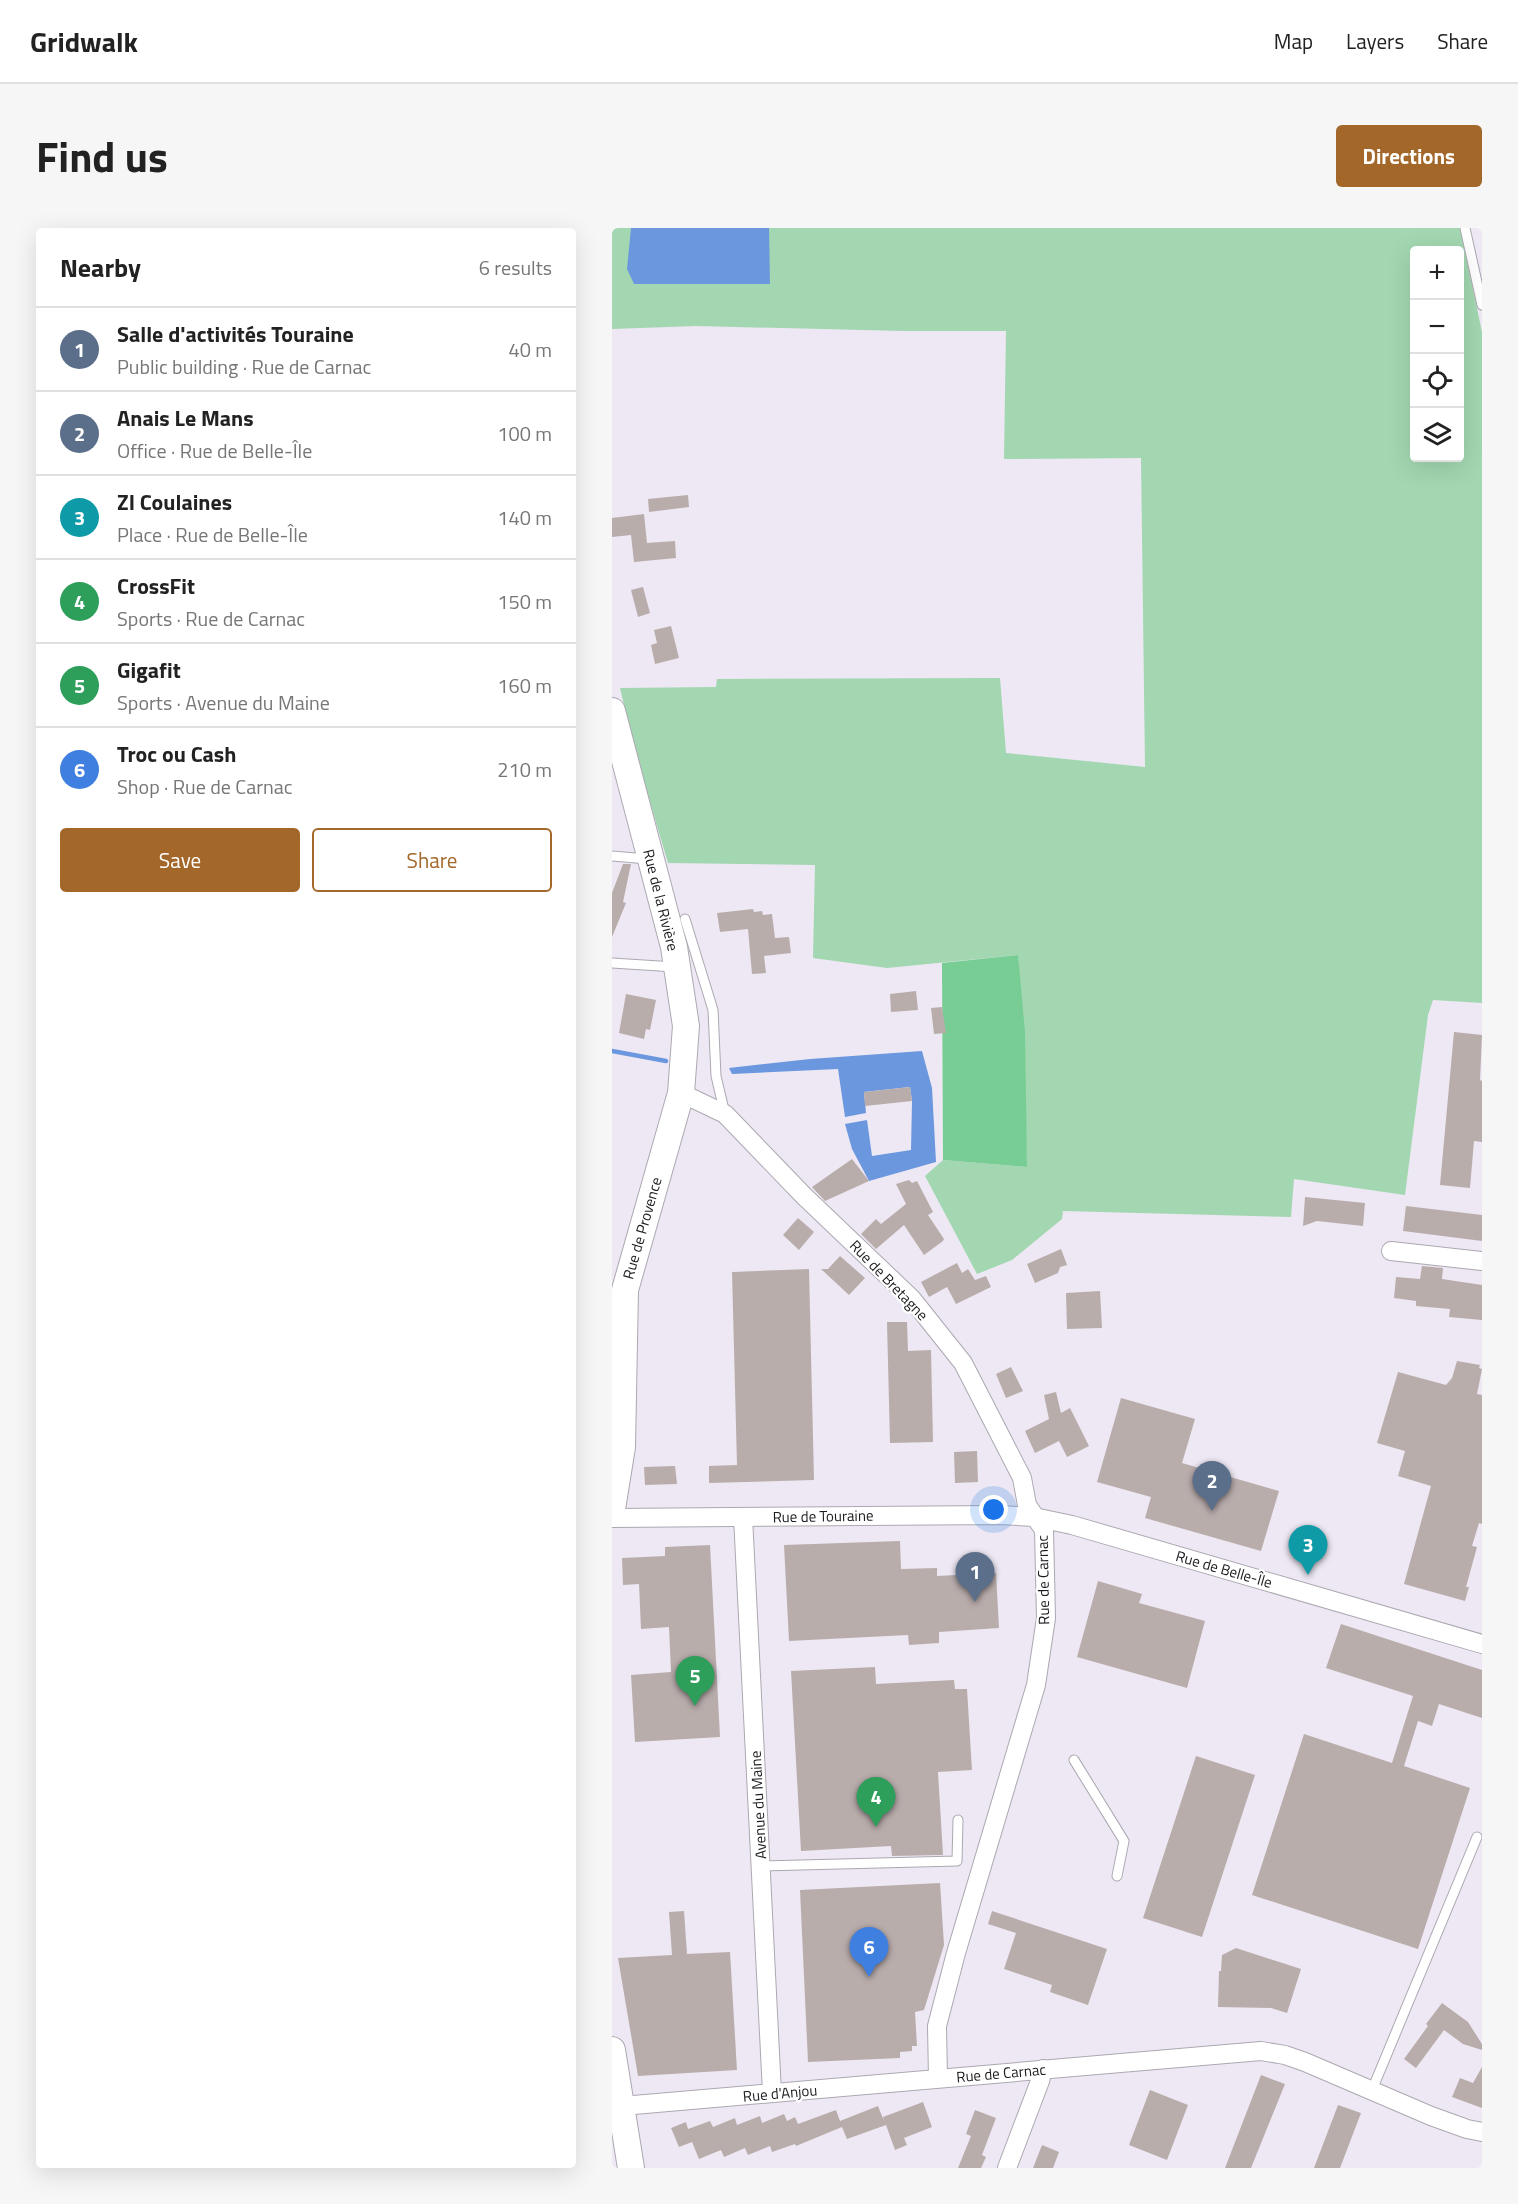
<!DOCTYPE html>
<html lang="en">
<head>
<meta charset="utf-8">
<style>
	:root { --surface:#fff; --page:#f6f6f6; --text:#222; --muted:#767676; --line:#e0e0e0; --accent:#a3672a }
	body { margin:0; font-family:"Titillium Web",sans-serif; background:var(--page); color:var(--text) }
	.controls { position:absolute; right:18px; top:18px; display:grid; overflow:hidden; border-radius:6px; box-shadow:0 6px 24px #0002 }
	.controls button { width:54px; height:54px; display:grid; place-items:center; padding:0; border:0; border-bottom:2px solid var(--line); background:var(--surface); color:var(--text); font:30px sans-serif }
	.you { position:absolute; left:382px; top:1282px; width:21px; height:21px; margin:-15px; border:4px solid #fff; border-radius:50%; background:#1a73e8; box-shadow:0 0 0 9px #1a73e833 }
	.badge { display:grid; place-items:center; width:39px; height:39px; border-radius:50%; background:var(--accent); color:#fff; font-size:20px; font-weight:700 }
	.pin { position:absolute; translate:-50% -50px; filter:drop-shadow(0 2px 3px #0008) }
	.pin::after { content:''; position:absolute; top:32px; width:21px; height:18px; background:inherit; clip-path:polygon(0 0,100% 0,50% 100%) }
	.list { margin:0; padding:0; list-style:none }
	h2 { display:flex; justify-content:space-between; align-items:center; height:78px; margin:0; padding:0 24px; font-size:26px }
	h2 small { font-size:20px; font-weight:400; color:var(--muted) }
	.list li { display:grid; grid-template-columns:39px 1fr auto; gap:18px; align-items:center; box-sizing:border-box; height:84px; padding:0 24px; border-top:2px solid var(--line) }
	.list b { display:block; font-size:22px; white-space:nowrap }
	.list p { margin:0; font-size:20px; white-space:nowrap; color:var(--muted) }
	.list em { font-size:20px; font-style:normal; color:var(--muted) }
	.actions { display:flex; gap:12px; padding:18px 24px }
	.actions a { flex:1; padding:14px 0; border:2px solid var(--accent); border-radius:6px; text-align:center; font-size:21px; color:var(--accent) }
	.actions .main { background:var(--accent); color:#fff }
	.icon { flex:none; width:33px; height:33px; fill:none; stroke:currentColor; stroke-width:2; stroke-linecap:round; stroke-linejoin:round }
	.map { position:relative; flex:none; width:870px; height:1940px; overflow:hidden; border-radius:6px }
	header { display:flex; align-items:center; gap:36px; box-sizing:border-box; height:84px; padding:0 30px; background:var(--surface); border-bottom:2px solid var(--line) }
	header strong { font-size:28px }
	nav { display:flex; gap:33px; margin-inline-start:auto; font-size:21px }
	.intro { display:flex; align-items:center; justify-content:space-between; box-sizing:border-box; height:144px; padding:0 36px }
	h1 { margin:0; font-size:42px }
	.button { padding:15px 27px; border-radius:6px; background:var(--accent); color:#fff; font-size:21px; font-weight:700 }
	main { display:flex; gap:36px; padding:0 36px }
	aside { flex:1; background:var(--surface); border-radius:6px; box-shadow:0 6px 24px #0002 }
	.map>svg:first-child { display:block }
	.green { fill:#a2d7b1; fill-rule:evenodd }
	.forest { fill:#77cd93 }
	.water { fill:#6b97df }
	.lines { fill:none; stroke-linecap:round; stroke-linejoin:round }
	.stream { stroke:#6b97df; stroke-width:4.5 }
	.building { fill:#b9adac }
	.lane-casing { stroke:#aca8b1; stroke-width:11 }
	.street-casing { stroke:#aca8b1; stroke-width:20 }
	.secondary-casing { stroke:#aca8b1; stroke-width:28 }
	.lane { stroke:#fff; stroke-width:9 }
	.street { stroke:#fff; stroke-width:18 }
	.secondary { stroke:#fff; stroke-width:26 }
	.labels { text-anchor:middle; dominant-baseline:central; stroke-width:4.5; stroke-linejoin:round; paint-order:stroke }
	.street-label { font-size:15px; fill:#1c1a1e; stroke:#fff }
</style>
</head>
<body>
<header>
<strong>Gridwalk</strong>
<nav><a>Map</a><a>Layers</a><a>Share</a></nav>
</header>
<div class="intro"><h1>Find us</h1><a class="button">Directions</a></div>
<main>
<aside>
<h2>Nearby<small>6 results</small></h2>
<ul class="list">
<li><span class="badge" style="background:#5c6f8a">1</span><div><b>Salle d'activités Touraine</b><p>Public building · Rue de Carnac</p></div><em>40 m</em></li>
<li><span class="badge" style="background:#5c6f8a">2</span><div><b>Anais Le Mans</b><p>Office · Rue de Belle-Île</p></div><em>100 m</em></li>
<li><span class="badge" style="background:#0f9aa8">3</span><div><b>ZI Coulaines</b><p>Place · Rue de Belle-Île</p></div><em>140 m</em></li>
<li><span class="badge" style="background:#2e9e5b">4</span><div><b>CrossFit</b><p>Sports · Rue de Carnac</p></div><em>150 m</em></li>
<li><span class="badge" style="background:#2e9e5b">5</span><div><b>Gigafit</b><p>Sports · Avenue du Maine</p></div><em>160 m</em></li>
<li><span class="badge" style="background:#3f7fe0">6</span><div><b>Troc ou Cash</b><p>Shop · Rue de Carnac</p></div><em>210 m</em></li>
</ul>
<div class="actions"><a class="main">Save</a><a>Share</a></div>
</aside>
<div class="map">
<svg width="870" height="1940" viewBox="0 0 870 1940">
	<rect width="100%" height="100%" fill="#ede8f3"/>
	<path class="green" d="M0 0H848L870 104V775L821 772 816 787 793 967 682 951 679 989 451 983 450 991 400 1032 365 1046 313 948 331 932 415 939 406 727 275 740 201 730 203 637 56 635 23 523 8 460 104 459 105 451 388 450 394 525 533 539 529 230 392 231 394 103H292L84 98 0 101ZM802 22H848V230H802Z"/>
	<polygon class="forest" points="406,727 413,804 415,939 331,932 330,735"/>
	<g class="water">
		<polygon points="19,0 157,0 158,56 22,56 15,41"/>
		<polygon points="310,823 320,860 324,934 257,953 240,921 233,896 255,892 260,928 299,922 300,873 298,859 252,864 254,885 233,889 226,841 120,846 117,840 198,831"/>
	</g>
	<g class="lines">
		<polyline class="stream" points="0,823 54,833"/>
	</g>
	<g class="building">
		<polygon points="76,267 77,279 37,284 36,271"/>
		<polygon points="32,286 35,315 63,313 64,330 22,334 19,307 0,309 0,290"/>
		<polygon points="31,359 38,385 26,389 19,362"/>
		<polygon points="59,398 67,430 43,436 39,417 45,415 42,402"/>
		<polygon points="11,636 19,636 11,674 14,675 0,709 0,665"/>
		<polygon points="141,681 142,684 150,683 151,687 160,686 163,710 177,709 179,725 152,728 154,745 140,746 136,701 108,704 105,685"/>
		<polygon points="304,763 306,782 279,784 278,766"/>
		<polygon points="14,766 44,772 38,802 34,801 32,811 7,805"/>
		<polygon points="330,779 334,805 322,806 319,780"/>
		<polygon points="842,804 870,807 868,852 870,853 870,914 862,913 858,960 828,957"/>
		<polygon points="298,859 300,873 253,878 252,864"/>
		<polygon points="240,931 257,953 213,973 200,959"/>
		<polygon points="297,952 300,955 305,953 321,984 316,987 332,1011 331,1013 312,1027 292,997 264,1021 249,1006 264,991 269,996 294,976 284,956"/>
		<polygon points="693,969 753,975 751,998 705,993 691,998"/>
		<polygon points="794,978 870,987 870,1013 791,1003"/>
		<polygon points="186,990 202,1004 187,1022 171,1007"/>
		<polygon points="449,1021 455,1037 448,1039 446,1045 423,1055 415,1036"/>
		<polygon points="228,1028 253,1050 237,1067 209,1041 216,1041"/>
		<polygon points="345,1035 350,1045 356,1041 363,1052 374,1048 379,1059 344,1076 335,1059 317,1069 309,1054"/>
		<polygon points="810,1038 831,1040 830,1051 870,1057 870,1092 837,1089 838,1081 804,1078 804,1073 782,1070 784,1049 808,1051"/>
		<polygon points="197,1041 202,1252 97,1255 97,1238 125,1237 120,1044"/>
		<polygon points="488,1063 490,1100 455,1101 454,1065"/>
		<polygon points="275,1094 295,1094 296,1123 319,1122 321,1214 278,1215"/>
		<polygon points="845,1133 868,1137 867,1140 870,1141 865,1166 870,1167 870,1296 867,1295 860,1318 865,1319 854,1359 857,1359 853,1373 792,1356 819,1258 786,1248 793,1223 765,1215 786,1144 834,1157 840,1150"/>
		<polygon points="399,1139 411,1163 394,1170 384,1146"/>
		<polygon points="444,1164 449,1185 458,1180 477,1218 455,1229 447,1213 423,1225 413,1203 437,1191 432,1167"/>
		<polygon points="509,1170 583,1191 570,1235 667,1263 649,1323 533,1290 539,1269 485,1254"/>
		<polygon points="365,1223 366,1254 343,1255 342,1224"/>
		<polygon points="63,1238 65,1256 33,1257 32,1239"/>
		<polygon points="288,1313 289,1341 325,1340 325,1348 384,1345 387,1400 327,1404 327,1415 297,1417 296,1407 177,1413 172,1317"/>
		<polygon points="98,1317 108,1509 23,1514 19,1447 59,1444 57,1399 29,1401 27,1356 11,1357 10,1330 53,1328 53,1319"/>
		<polygon points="486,1353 530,1366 527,1375 593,1393 575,1460 465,1429"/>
		<polygon points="729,1396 870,1442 870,1490 827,1476 820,1498 806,1493 792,1538 858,1560 806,1721 640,1667 692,1506 780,1535 801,1468 714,1440"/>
		<polygon points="263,1439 264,1456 342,1452 343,1461 355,1461 360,1542 326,1544 331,1627 280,1628 279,1618 189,1623 179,1443"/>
		<polygon points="584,1528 643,1547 590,1709 531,1690"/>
		<polygon points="328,1655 332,1717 312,1782 303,1784 305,1818 300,1818 300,1823 288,1824 288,1830 196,1834 188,1662"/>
		<polygon points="72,1683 75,1726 118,1724 125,1842 26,1848 6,1730 60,1727 57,1684"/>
		<polygon points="380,1683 495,1721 476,1777 438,1764 440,1757 392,1741 404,1705 376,1696"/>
		<polygon points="624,1720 689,1741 675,1785 659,1780 606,1779 607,1743 609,1743 610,1727"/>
		<polygon points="830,1775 856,1794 870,1816 870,1822 851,1816 832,1802 804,1840 792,1831 816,1798 814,1796"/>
		<polygon points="870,1839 870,1880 840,1869 848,1850 861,1855"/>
		<polygon points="649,1847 673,1856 639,1940 613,1940"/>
		<polygon points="538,1862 576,1877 555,1932 517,1917"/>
		<polygon points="311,1874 320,1899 292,1910 295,1917 283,1922 274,1897 235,1911 230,1899 184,1918 183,1916 160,1924 158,1918 136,1927 133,1920 112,1929 109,1922 87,1931 80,1914 67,1919 59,1900 74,1894 76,1901 98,1893 101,1899 123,1890 125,1897 148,1888 150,1895 172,1886 175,1893 183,1889 186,1896 224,1882 228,1893 266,1878 272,1893 271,1889"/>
		<polygon points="726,1877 749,1885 728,1940 702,1940"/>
		<polygon points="363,1882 384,1890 370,1927 374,1929 369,1940 346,1940 359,1908 354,1906"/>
		<polygon points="430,1917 447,1924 441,1940 421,1940"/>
	</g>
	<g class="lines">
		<g class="lane-casing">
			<g id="lane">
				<polyline points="853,0 870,77"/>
				<polyline points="0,628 36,631"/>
				<polyline points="73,691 101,782 104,848 113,886"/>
				<polyline points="0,735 63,739"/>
				<polyline points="462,1532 512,1613 505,1648"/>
				<polyline points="149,1638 345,1633 346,1592"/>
				<polyline points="760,1862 865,1609"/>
			</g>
		</g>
		<g class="street-casing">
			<g id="street">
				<polyline points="69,865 113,886 192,968 300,1071 351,1135 410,1250 415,1277 432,1302 434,1390 424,1457 344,1725 325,1798 326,1850"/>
				<polyline points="779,1023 870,1033"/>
				<polyline points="131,1289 160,1865"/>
				<polyline points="0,1290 388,1287 422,1289 460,1297 870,1416"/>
				<polyline points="10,1878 649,1823 673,1827 693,1834 819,1888 855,1901 870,1904"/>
				<polyline points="395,1940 428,1853 431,1841"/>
			</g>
		</g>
		<g class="secondary-casing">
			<g id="secondary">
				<polyline points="0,483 62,719 74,798 69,865 13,1062 10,1219 0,1281"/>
				<polyline points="0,1822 19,1940"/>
			</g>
		</g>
		<use href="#lane" class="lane"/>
		<use href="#street" class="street"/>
		<use href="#secondary" class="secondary"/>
	</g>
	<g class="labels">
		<g class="street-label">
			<text transform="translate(49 672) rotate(76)">Rue de la Rivière</text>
			<text transform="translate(30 1000) rotate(-74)">Rue de Provence</text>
			<text transform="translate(277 1052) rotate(46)">Rue de Bretagne</text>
			<text transform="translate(211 1288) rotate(-1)">Rue de Touraine</text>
			<text transform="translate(612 1341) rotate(16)">Rue de Belle-Île</text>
			<text transform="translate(431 1352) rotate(-91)">Rue de Carnac</text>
			<text transform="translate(146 1577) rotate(-93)">Avenue du Maine</text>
			<text transform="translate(389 1845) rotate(-5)">Rue de Carnac</text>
			<text transform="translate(168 1865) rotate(-5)">Rue d'Anjou</text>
		</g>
	</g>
</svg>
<div class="controls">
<button>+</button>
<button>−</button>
<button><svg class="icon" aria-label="locate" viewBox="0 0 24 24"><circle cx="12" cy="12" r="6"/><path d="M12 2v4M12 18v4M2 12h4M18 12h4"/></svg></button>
<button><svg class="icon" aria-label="layers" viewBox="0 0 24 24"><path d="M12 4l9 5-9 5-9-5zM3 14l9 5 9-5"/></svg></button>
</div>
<div class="you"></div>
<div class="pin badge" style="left:363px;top:1374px;background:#5c6f8a">1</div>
<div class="pin badge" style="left:600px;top:1283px;background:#5c6f8a">2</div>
<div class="pin badge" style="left:696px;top:1347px;background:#0f9aa8">3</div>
<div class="pin badge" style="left:264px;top:1599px;background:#2e9e5b">4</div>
<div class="pin badge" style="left:83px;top:1478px;background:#2e9e5b">5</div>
<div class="pin badge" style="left:257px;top:1749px;background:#3f7fe0">6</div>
</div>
</main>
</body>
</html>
